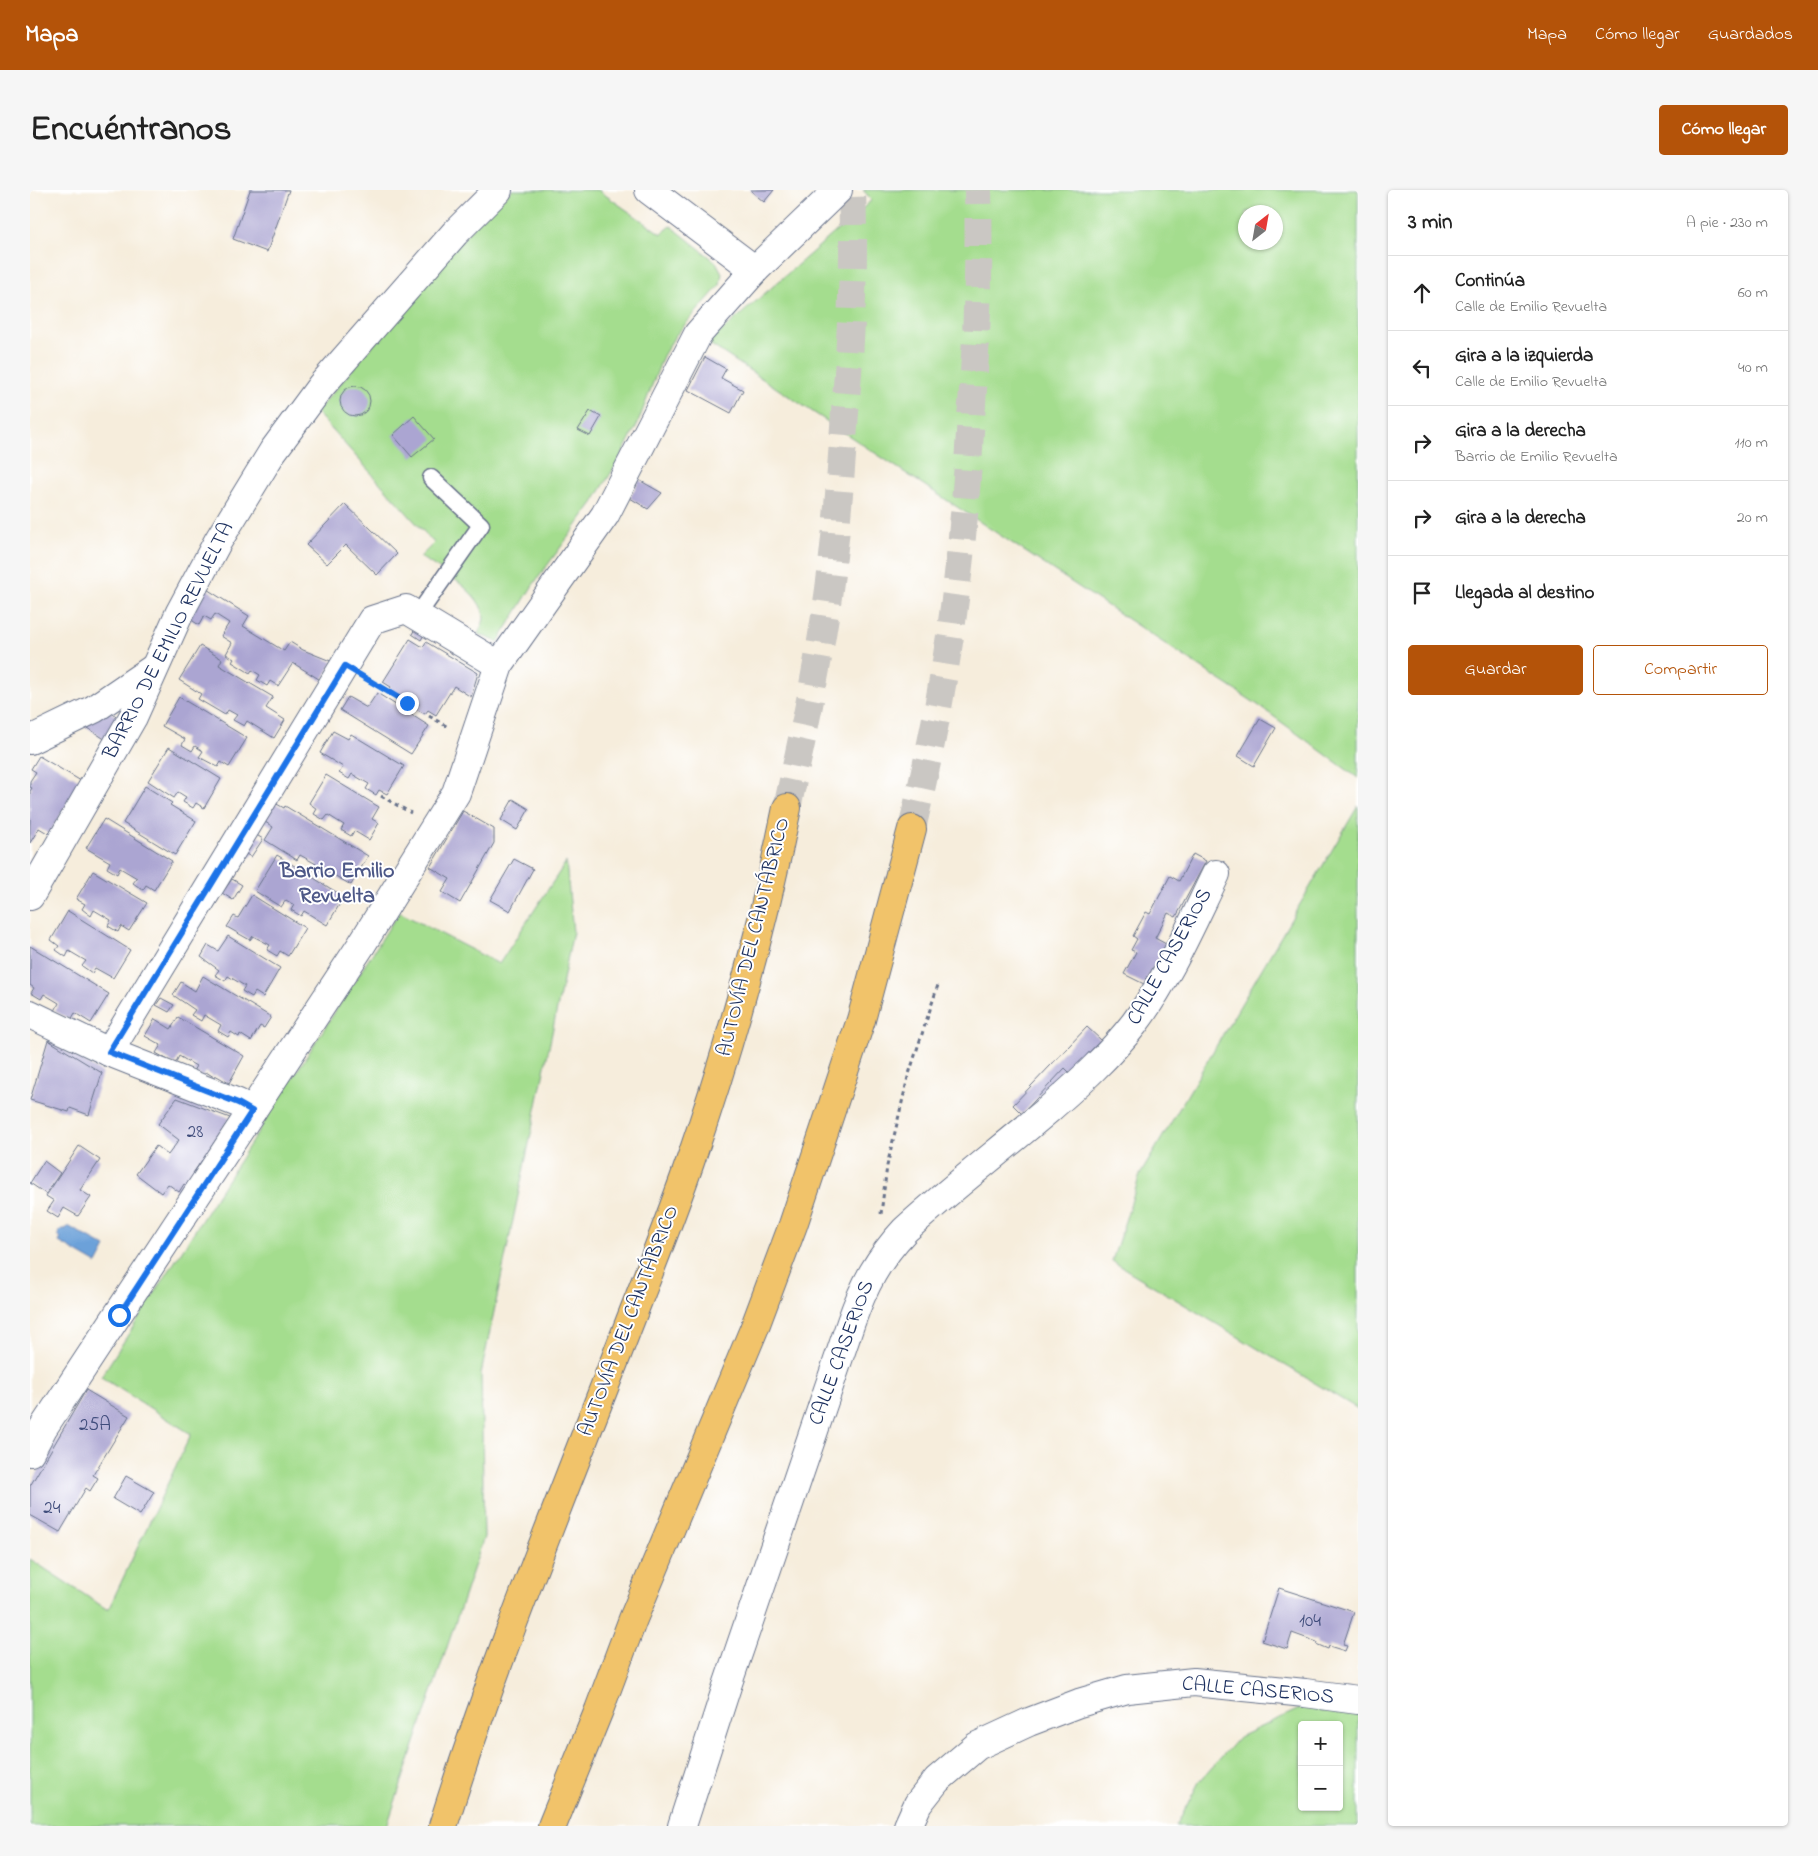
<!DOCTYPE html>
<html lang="es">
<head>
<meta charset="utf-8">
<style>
	:root { --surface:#fff; --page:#f6f6f6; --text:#222; --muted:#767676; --line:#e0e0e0; --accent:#b45309 }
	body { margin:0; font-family:"Indie Flower",sans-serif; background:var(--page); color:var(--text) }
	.controls { position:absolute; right:15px; bottom:15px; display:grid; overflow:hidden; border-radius:5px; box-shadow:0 1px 4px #0004 }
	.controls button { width:45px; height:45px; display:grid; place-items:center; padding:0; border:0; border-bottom:1px solid var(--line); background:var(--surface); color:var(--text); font:25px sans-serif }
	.compass { position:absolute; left:1208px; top:15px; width:45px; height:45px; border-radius:50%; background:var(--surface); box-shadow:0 1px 4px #0004; rotate:31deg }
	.stop { position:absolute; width:15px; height:15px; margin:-11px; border:4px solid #1a73e8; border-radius:50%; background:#fff }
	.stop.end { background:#1a73e8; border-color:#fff; box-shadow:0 1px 5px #0008 }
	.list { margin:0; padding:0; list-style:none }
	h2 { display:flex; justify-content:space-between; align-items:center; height:65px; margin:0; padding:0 20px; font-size:21px }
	h2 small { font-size:16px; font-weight:400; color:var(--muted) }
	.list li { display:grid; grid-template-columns:32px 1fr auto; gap:15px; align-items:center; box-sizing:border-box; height:75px; padding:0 20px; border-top:1px solid var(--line) }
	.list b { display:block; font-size:19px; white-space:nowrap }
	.list p { margin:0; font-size:16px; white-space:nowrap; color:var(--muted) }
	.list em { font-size:16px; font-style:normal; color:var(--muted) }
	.actions { display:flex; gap:10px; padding:15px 20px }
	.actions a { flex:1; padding:11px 0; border:1px solid var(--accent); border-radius:5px; text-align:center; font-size:18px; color:var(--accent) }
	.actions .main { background:var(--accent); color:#fff }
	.icon { flex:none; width:28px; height:28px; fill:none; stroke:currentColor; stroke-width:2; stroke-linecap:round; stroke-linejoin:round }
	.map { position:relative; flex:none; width:1328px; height:1636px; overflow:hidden; border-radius:5px }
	header { display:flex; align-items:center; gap:30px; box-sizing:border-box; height:70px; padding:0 25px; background:var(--accent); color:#fff }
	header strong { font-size:24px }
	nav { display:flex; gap:28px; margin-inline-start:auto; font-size:18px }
	.intro { display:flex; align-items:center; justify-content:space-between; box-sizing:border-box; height:120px; padding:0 30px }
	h1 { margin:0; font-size:35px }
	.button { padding:12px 22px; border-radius:5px; background:var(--accent); color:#fff; font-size:18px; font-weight:700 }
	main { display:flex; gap:30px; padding:0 30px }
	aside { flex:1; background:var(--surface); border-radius:5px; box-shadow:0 1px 4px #0004 }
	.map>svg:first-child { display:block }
	.green { fill:#a4dd8e; stroke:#608676; fill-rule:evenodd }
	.water { fill:#6ca1d9; stroke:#44689c }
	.building { fill:#aba5d2 }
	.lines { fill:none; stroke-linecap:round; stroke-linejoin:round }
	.motorway-tunnel { stroke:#cac7c3; stroke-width:28; stroke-dasharray:28 14; stroke-linecap:butt }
	.service-casing { stroke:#68728a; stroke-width:19 }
	.minor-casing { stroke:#68728a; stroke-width:30 }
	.motorway-casing { stroke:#68728a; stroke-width:30 }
	.path { stroke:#68728a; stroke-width:3; stroke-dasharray:4 4; stroke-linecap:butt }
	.service { stroke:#fff; stroke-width:16 }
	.minor { stroke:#fff; stroke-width:28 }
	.motorway { stroke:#f1c36a; stroke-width:28 }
	.route { stroke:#1a73e8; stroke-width:6 }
	.labels { text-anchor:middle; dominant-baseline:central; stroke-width:4; stroke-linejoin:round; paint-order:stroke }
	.number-label { font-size:19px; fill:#3f4c7b }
	.street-label { font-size:21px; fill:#1b2f5e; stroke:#fff }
	.neighbourhood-label { font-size:22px; font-weight:bold; fill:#4d5887; stroke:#fff }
</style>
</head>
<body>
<header>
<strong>Mapa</strong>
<nav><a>Mapa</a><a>Cómo llegar</a><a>Guardados</a></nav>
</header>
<div class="intro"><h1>Encuéntranos</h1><a class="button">Cómo llegar</a></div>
<main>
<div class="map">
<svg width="1328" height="1636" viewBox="0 0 1328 1636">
	<rect width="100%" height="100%" fill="#fff"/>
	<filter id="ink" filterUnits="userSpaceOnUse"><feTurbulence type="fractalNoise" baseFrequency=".02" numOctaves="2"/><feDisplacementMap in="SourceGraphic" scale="10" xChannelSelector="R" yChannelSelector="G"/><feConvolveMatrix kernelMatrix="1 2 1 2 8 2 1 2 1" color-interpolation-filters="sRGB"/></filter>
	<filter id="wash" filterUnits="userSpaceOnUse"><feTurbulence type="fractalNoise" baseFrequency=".0096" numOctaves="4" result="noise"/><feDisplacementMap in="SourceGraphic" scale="20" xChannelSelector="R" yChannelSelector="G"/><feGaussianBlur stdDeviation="1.12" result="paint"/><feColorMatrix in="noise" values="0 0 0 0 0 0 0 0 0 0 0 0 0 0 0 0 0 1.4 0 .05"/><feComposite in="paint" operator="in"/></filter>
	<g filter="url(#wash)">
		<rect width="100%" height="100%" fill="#f6eddc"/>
		<g class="green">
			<path d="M482 0H568L631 44 641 36 686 72 692 83 690 95 645 146 633 166 608 233 590 268 563 313 503 395 468 452 448 444C450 440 453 433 454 429 454 403 409 379 390 367L404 353 286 222 443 37Z"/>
			<path d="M833 0H1328V588L1228 515 678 153 842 10ZM1216 22H1246V52H1216Z"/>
			<polygon points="1328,616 1328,1219 1082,1071 1110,985"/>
			<polygon points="536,672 543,742 451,1184 454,1347 357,1636 0,1636 0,1369 78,1420 161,1244 71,1187 369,722 469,774"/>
			<path d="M1280 1514 1328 1518V1636H1146L1169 1592 1209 1547ZM1272 1535H1309V1617H1272Z"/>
		</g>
		<polygon class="water" points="38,1036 76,1057 67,1074 29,1052 31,1048 28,1045 29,1041 32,1039 36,1039"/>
		<g id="blocks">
			<g class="building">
				<polygon points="220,0 259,0 237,62 203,49"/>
				<polygon points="720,0 744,0 734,12"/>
				<polygon points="675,167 696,179 691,188 713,200 701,223 658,200"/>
				<circle cx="325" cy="211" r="15"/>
				<polygon points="560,221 571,227 560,246 548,240"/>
				<polygon points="384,226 404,249 382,267 363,245"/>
				<polygon points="609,290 632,303 618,319 600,308"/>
				<polygon points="315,314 367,364 347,385 316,355 297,374 276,355"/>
				<polygon points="172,396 219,426 213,436 254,461 260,452 273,460 303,472 292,491 263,473 248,496 240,491 237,496 227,490 230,485 222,480 220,483 202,472 204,469 196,464 202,453 191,446 199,433 185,424 181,430 174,426 169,435 157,427"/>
				<polygon points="388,434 397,439 391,450 382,444"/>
				<polygon points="380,449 393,457 396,452 448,483 441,507 424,496 406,525 398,520 395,524 386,519 389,514 380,508 377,512 359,501 361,497 353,492"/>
				<polygon points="170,456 192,469 189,475 243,507 236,518 255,530 244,548 217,531 214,536 203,530 207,525 198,520 195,525 168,509 171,504 149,490"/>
				<polygon points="347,503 399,536 381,564 310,520 318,507 337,518"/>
				<polygon points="149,507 217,548 199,577 191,572 188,577 169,567 173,561 165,556 162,561 152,555 155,549 132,536"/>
				<polygon points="76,519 92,530 79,552 55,536"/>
				<polygon points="1230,529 1246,538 1224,576 1208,566"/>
				<polygon points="303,541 318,549 321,544 374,576 357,604 349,600 346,605 336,599 339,594 322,584 319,589 309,583 313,577 290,563"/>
				<polygon points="139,557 191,589 174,618 166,613 163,618 153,612 156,607 148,602 144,608 118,591"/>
				<polygon points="9,566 51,591 19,644 9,638 0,653 0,601 2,598 0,597 0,591 6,582 1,579"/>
				<polygon points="296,585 349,617 342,629 349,633 339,650 324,641 321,646 311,640 314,635 298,625 294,630 284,624 287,619 279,613"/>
				<polygon points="115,596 142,613 140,615 166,631 145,665 93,633"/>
				<polygon points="483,609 499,619 487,640 471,630"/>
				<polygon points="243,612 254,618 255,616 338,666 321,695 302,684 299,689 284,680 288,675 270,665 267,670 235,650 243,637 232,630"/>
				<polygon points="433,621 464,639 464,653 430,713 412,702 420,689 400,677"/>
				<polygon points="74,629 142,671 124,700 116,695 113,700 103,693 107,688 90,678 87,684 77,678 80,672 56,658"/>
				<polygon points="220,641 233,649 221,667 209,660"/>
				<polygon points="1163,664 1176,671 1146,727 1138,723 1125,748 1136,754 1114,794 1094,784 1106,762 1101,760 1107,749 1103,746 1116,722 1120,724 1140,686 1149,691"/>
				<polygon points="247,665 314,707 297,735 274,721 271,726 261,720 264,715 256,710 251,717 225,701"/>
				<polygon points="484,669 503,679 480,721 460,710"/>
				<polygon points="63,681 117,713 99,741 91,736 88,742 78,736 81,730 64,720 61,726 52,719 55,714 46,709"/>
				<polygon points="202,689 212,695 203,710 192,703"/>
				<polygon points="222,705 275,738 258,766 250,761 247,766 237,760 240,755 223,746 220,750 197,737 204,726 208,728"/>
				<polygon points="38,721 100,760 83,788 65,778 62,783 52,776 56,771 39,761 36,767 26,760 29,756 21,750"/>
				<polygon points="198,746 250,778 233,807 225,802 222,807 212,801 215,796 198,786 195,791 185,785 189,780 171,767 178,755 188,761"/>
				<polygon points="0,756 79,804 61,833 45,823 41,830 25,821 29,813 14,804 11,809 1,803 4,798 0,795"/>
				<polygon points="173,786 241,827 234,838 230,836 221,851 210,844 209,847 201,842 198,847 188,841 191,835 174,825 171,831 161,825 165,820 143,805 151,792 165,801"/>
				<polygon points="131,808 144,815 139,822 126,815"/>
				<polygon points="148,827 214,866 199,893 185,885 184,887 176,882 173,887 163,881 166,876 149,866 145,874 126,863 131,855 115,846 125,829 141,839"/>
				<polygon points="1057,837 1071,850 1040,883 1035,878 992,924 983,915"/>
				<polygon points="18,850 72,883 59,925 40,918 39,922 0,910"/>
				<polygon points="147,908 200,928 179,960 183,963 175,973 172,970 163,983 166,985 157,996 154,994 149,1002 138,994 131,1003 106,984 126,956 138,965 149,950 128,934"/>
				<polygon points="49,956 70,970 50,1000 61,1007 48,1026 34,1018 28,1028 17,1021 24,1011 16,1006"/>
				<polygon points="14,971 30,983 16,1004 0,993"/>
				<polygon points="56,1200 99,1226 63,1285 68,1288 60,1301 56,1298 30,1342 0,1325 0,1296"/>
				<polygon points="96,1286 124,1302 110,1325 83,1309"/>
				<polygon points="1249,1398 1324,1422 1313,1455 1317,1456 1315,1461 1299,1456 1298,1459 1286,1454 1287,1452 1262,1443 1257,1459 1232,1451"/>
			</g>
		</g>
	</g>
	<g filter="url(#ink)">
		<use href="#blocks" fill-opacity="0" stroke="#68728a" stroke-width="1"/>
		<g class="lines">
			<g class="motorway-tunnel">
				<path d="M757 618C773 545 789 473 799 399 807 340 811 281 815 222 821 149 825 74 822 0"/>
				<path d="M882 639C893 591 904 543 912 495 927 411 935 327 940 242 946 162 950 81 948 0"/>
			</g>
			<g class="service-casing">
				<polyline id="service" points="387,426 451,335 401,288"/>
			</g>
			<g class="minor-casing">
				<g id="minor">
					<polyline points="619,0 725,80"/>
					<polyline points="0,550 64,519 124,478"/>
					<polyline points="0,706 103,527 150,422 188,351 243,261 291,196 425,43 468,0"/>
					<polyline points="0,824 79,862 208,913 222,921"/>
					<polyline points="79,862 342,430 376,419 469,475"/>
					<polyline points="0,1262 13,1238 330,757 426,603 469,475 575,325 668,144 725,80 808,0"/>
					<path d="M652 1636 698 1493 821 1132C834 1095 848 1069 875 1040 921 998 971 960 1018 920 1049 893 1079 866 1104 834 1138 789 1161 735 1186 684"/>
					<polyline points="878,1636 888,1614 907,1590 947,1556 999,1532 1049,1513 1097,1499 1164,1492 1275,1503 1328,1510"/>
				</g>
			</g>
			<g class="motorway-casing">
				<g id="motorway">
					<path d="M413 1636C465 1469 532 1307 595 1144 617 1087 640 1030 660 972 700 856 733 738 757 618"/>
					<polyline points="522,1636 569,1520 603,1429 724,1139 763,1035 831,830 882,639"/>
				</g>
			</g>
			<g class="path">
				<polyline points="339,490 377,513"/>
				<polyline points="399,526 418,537"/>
				<polyline points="351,606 381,623"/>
				<polyline points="851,1024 857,976 878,887 908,795"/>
			</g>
			<use href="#service" class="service"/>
			<use href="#minor" class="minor"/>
			<use href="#motorway" class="motorway"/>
		</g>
	</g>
	<g class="lines" filter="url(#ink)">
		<polyline class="route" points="89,1125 222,921 208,913 79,862 315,476 377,513"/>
	</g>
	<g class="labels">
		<g class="number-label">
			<text x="165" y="942">28</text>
			<text x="65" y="1235">25A</text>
			<text x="22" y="1318">24</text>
			<text x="1280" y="1431">104</text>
		</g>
		<g class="street-label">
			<text transform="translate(139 451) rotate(-63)">BARRIO DE EMILIO REVUELTA</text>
			<text transform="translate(724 747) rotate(-76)">AUTOVÍA DEL CANTÁBRICO</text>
			<text transform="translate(1140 767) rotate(-61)">CALLE CASERIOS</text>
			<text transform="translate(599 1131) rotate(-69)">AUTOVÍA DEL CANTÁBRICO</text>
			<text transform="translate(812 1163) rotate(-70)">CALLE CASERIOS</text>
			<text transform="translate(1228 1501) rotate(5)">CALLE CASERIOS</text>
		</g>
		<g class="neighbourhood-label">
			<text x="307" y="682">Barrio Emilio<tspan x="307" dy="25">Revuelta</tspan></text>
		</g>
	</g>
</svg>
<div class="controls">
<button>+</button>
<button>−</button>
</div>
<svg class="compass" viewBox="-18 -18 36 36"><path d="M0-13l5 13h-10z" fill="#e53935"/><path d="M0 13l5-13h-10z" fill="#767676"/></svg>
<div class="stop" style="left:89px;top:1125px"></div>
<div class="stop end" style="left:377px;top:513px"></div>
</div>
<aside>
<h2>3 min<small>A pie · 230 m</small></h2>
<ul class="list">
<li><svg class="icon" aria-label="ahead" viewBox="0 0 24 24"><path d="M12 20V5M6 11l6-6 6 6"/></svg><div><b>Continúa</b><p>Calle de Emilio Revuelta</p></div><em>60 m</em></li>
<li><svg class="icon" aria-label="left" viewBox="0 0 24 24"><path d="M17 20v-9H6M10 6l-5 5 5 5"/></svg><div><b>Gira a la izquierda</b><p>Calle de Emilio Revuelta</p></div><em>40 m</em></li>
<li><svg class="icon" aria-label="right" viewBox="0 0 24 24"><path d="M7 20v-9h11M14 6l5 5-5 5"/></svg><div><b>Gira a la derecha</b><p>Barrio de Emilio Revuelta</p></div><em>110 m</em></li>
<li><svg class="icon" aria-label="right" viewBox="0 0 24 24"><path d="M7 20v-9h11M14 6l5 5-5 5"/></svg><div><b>Gira a la derecha</b></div><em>20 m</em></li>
<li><svg class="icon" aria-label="arrive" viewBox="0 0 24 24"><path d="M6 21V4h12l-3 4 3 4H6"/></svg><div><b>Llegada al destino</b></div></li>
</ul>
<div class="actions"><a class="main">Guardar</a><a>Compartir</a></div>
</aside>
</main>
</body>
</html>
